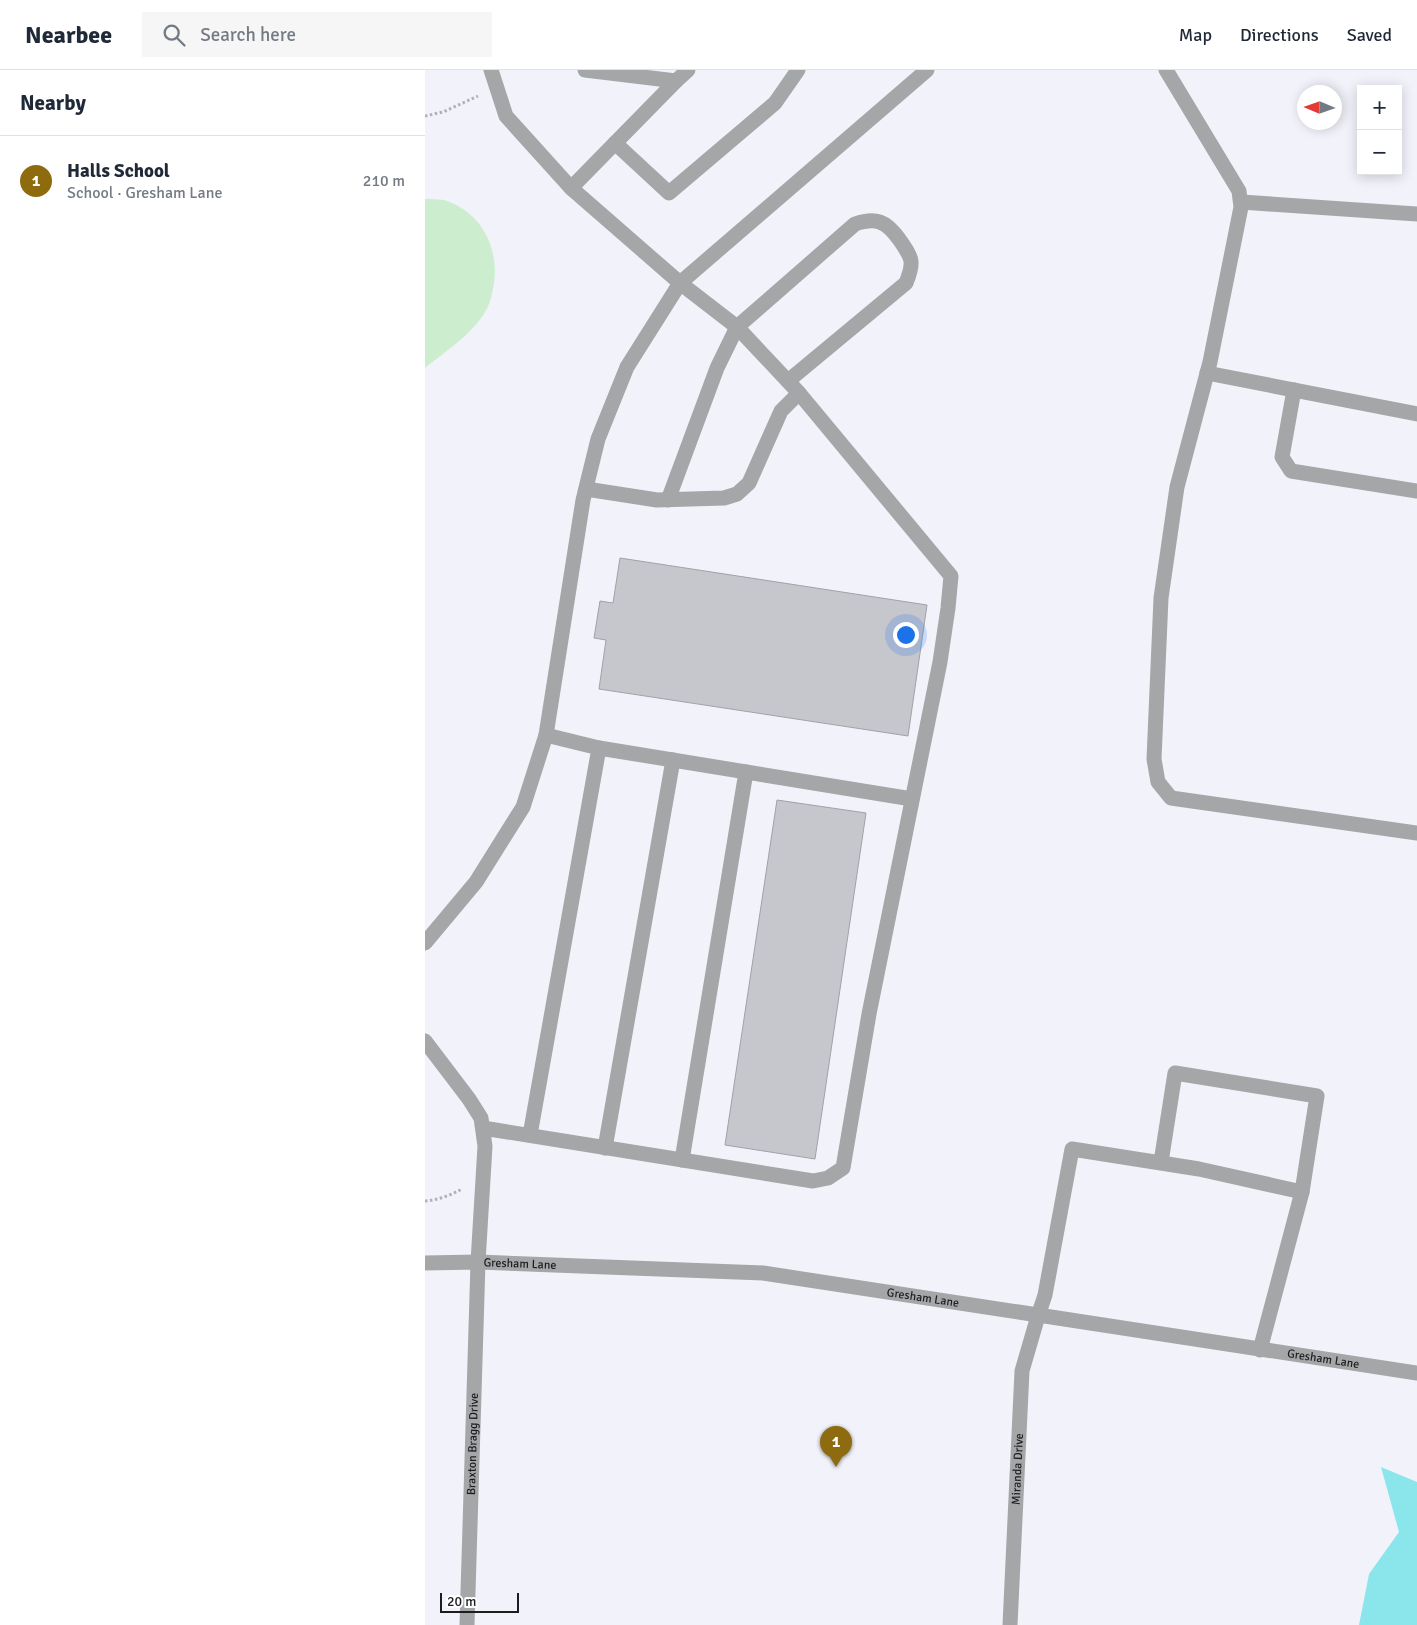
<!DOCTYPE html>
<html lang="en">
<head>
<meta charset="utf-8">
<style>
	:root { --surface:#fff; --page:#f6f6f7; --text:#1f2937; --muted:#747a83; --line:#e0e1e3; --accent:#8e6b0f }
	body { margin:0; font-family:Signika,sans-serif; background:var(--page); color:var(--text) }
	.controls { position:absolute; right:15px; top:15px; display:grid; overflow:hidden; border-radius:0px; box-shadow:0 2px 12px #0003 }
	.controls button { width:45px; height:45px; display:grid; place-items:center; padding:0; border:0; border-bottom:1px solid var(--line); background:var(--surface); color:var(--text); font:25px sans-serif }
	.compass { position:absolute; left:872px; top:15px; width:45px; height:45px; border-radius:50%; background:var(--surface); box-shadow:0 2px 12px #0003; rotate:272deg }
	.scale { position:absolute; left:15px; bottom:12px; width:79px; box-sizing:border-box; padding-left:5px; border:2px solid #1d1d20; border-top:0; font-size:14px; line-height:18px; white-space:nowrap; color:#1d1d20; -webkit-text-stroke:4px #fff; paint-order:stroke }
	.you { position:absolute; left:480px; top:564px; width:18px; height:18px; margin:-12px; border:4px solid #fff; border-radius:50%; background:#1a73e8; box-shadow:0 0 0 8px #1a73e833 }
	.badge { display:grid; place-items:center; width:32px; height:32px; border-radius:50%; background:var(--accent); color:#fff; font-size:16px; font-weight:700 }
	.pin { position:absolute; translate:-50% -41px; filter:drop-shadow(0 1px 2px #0008) }
	.pin::after { content:''; position:absolute; top:26px; width:18px; height:15px; background:inherit; clip-path:polygon(0 0,100% 0,50% 100%) }
	.list { margin:0; padding:0; list-style:none }
	h2 { display:flex; justify-content:space-between; align-items:center; height:65px; margin:0; padding:0 20px; font-size:21px }
	h2 small { font-size:16px; font-weight:400; color:var(--muted) }
	.list li { display:grid; grid-template-columns:32px 1fr auto; gap:15px; align-items:center; box-sizing:border-box; height:90px; padding:0 20px; border-top:1px solid var(--line) }
	.list b { display:block; font-size:19px; white-space:nowrap }
	.list p { margin:0; font-size:16px; white-space:nowrap; color:var(--muted) }
	.list em { font-size:16px; font-style:normal; color:var(--muted) }
	.icon { flex:none; width:28px; height:28px; fill:none; stroke:currentColor; stroke-width:2; stroke-linecap:round; stroke-linejoin:round }
	.map { position:relative; flex:none; width:992px; height:1555px; overflow:hidden }
	header { display:flex; align-items:center; gap:30px; box-sizing:border-box; height:70px; padding:0 25px; background:var(--surface); border-bottom:1px solid var(--line) }
	header strong { font-size:24px }
	nav { display:flex; gap:28px; margin-inline-start:auto; font-size:18px }
	.search { width:350px; height:45px; background:var(--page); display:flex; align-items:center; gap:12px; box-sizing:border-box; padding:0 18px; border-radius:0px; color:var(--muted); font-size:19px }
	main { display:flex }
	aside { flex:1; background:var(--surface) }
	.map>svg:first-child { display:block }
	.green { fill:#cdeece }
	.water { fill:#8be6eb }
	.building { fill:#c6c6cd; stroke:#a1a1a8 }
	.lines { fill:none; stroke-linecap:round; stroke-linejoin:round }
	.path { stroke:#b1b1b7; stroke-width:3; stroke-dasharray:2.5 2.5; stroke-linecap:butt }
	.lane { stroke:#a4a6a8; stroke-width:15 }
	.street { stroke:#a4a6a8; stroke-width:15 }
	.labels { text-anchor:middle; dominant-baseline:central; stroke-width:4; stroke-linejoin:round; paint-order:stroke }
	.street-label { font-size:12px; fill:#1d1d20; stroke:#fff }
</style>
</head>
<body>
<header>
<strong>Nearbee</strong>
<div class="search"><svg class="icon" aria-label="search" viewBox="0 0 24 24"><circle cx="10" cy="10" r="6"/><path d="M15 15l6 6"/></svg>Search here</div>
<nav><a>Map</a><a>Directions</a><a>Saved</a></nav>
</header>
<main>
<aside>
<h2>Nearby<small></small></h2>
<ul class="list">
<li><span class="badge">1</span><div><b>Halls School</b><p>School · Gresham Lane</p></div><em>210 m</em></li>
</ul>
</aside>
<div class="map">
<svg width="992" height="1555" viewBox="0 0 992 1555">
	<rect width="100%" height="100%" fill="#f2f3fa"/>
	<path class="green" d="M0 129C6 129 13 129 19 130 58 142 76 181 68 219 67 223 66 229 64 234 53 261 22 280 0 298Z"/>
	<polygon class="water" points="956,1397 992,1412 992,1555 934,1555 944,1504 974,1462"/>
	<g class="building">
		<polygon points="195,488 502,535 483,666 174,619 181,570 169,568 175,531 188,533"/>
		<polygon points="352,730 441,743 390,1089 300,1075"/>
	</g>
	<g class="lines">
		<g class="path">
			<polyline points="0,46 18,42 53,26"/>
			<path d="M0 1131C13 1130 26 1125 37 1119"/>
		</g>
		<g class="lane">
			<polyline points="66,0 81,46 146,118 255,213 312,257 374,323 356,341 324,413 312,424 299,428 232,430 161,419"/>
			<polyline points="160,0 251,11 263,0"/>
			<polyline points="190,73 244,123 350,33 373,0"/>
			<polyline points="146,118 251,11"/>
			<path d="M243 430 292 298 312 257 430 154C451 147 461 151 474 169 487 188 490 191 481 213L363 311"/>
			<polyline points="174,678 487,729"/>
			<polyline points="0,873 51,812 98,737 121,665 158,430 173,369 202,297 255,213 502,0"/>
			<polyline points="0,971 44,1029 56,1048 60,1076 53,1192"/>
			<polyline points="58,1058 388,1111 403,1108 418,1098 444,944 515,592 523,538 526,506 374,323"/>
			<polyline points="105,1065 174,678 121,665"/>
			<polyline points="180,1078 248,690"/>
			<polyline points="257,1090 321,702"/>
			<polyline points="736,1092 750,1003 892,1026 877,1122 835,1280"/>
			<polyline points="613,1246 620,1225 647,1079 774,1099 877,1122"/>
		</g>
		<g class="street">
			<polyline points="741,0 814,121 816,137 785,292 752,417 736,528 729,689 733,712 746,728 992,763"/>
			<polyline points="816,132 992,144"/>
			<polyline points="782,303 992,344"/>
			<polyline points="869,320 857,387 866,401 992,421"/>
			<path id="s1" d="M0 1193 53 1192 338 1203 992 1303"/>
			<path id="s2" d="M42 1555 53 1192"/>
			<path id="s3" d="M585 1555 597 1301 613 1246"/>
		</g>
	</g>
	<g class="labels">
		<g class="street-label">
			<text stroke="none"><textPath href="#s1" startOffset="95">Gresham Lane</textPath></text>
			<text stroke="none"><textPath href="#s1" startOffset="500">Gresham Lane</textPath></text>
			<text stroke="none"><textPath href="#s1" startOffset="905">Gresham Lane</textPath></text>
			<text stroke="none"><textPath href="#s2" startOffset="181">Braxton Bragg Drive</textPath></text>
			<text stroke="none"><textPath href="#s3" startOffset="156">Miranda Drive</textPath></text>
		</g>
	</g>
</svg>
<div class="controls">
<button>+</button>
<button>−</button>
</div>
<svg class="compass" viewBox="-18 -18 36 36"><path d="M0-13l5 13h-10z" fill="#e53935"/><path d="M0 13l5-13h-10z" fill="#747a83"/></svg>
<div class="scale">20 m</div>
<div class="you"></div>
<div class="pin badge" style="left:411px;top:1397px">1</div>
</div>
</main>
</body>
</html>
